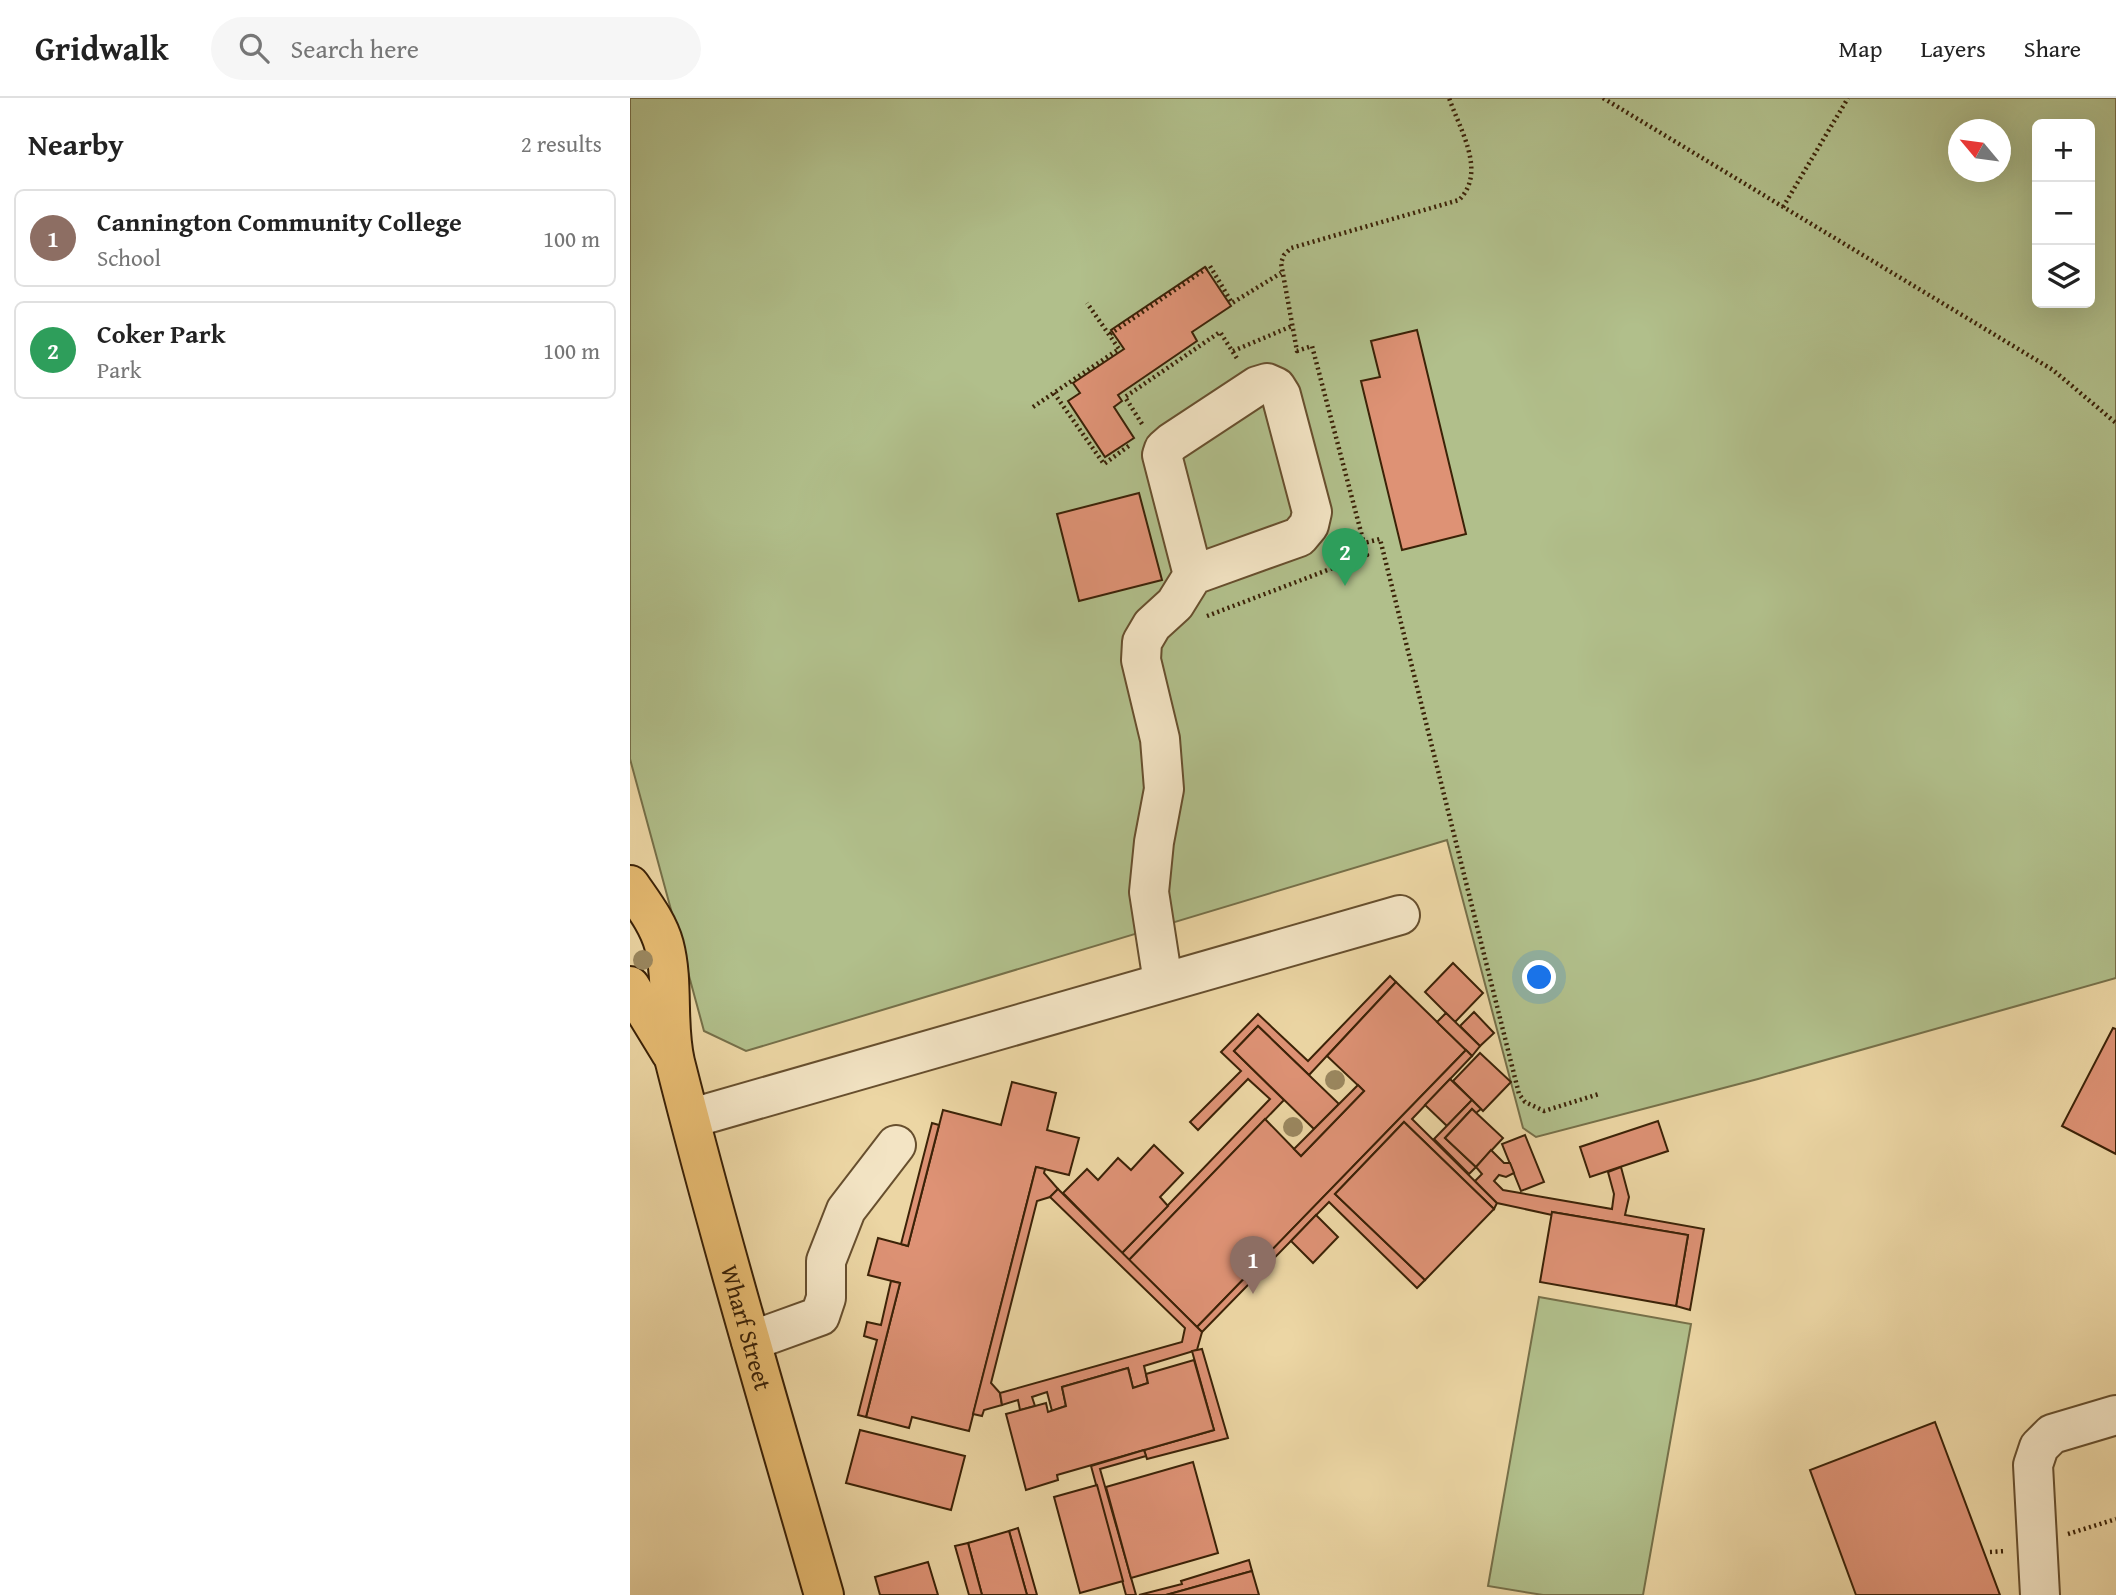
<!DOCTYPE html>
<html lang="en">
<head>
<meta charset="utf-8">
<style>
	:root { --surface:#fff; --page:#f6f6f6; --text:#222; --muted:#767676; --line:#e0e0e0; --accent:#8f2418 }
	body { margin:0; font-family:"Gentium Book Plus",serif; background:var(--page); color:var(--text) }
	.controls { position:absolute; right:21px; top:21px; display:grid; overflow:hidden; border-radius:10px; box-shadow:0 7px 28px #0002 }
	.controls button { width:63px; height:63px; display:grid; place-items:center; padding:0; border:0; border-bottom:2px solid var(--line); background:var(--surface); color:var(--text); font:35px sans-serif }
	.compass { position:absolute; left:1318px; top:21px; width:63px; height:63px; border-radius:50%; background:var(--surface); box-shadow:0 7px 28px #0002; rotate:299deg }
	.you { position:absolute; left:910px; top:880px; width:24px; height:24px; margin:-18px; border:5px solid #fff; border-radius:50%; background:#1a73e8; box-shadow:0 0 0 10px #1a73e833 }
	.badge { display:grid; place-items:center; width:46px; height:46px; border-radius:50%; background:var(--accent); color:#fff; font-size:23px; font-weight:700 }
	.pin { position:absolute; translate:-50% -58px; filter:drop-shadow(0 2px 4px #0008) }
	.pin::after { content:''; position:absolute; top:37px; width:24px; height:21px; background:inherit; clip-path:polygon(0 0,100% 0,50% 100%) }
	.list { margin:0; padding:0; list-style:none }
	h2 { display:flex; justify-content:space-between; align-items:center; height:91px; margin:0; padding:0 28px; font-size:30px }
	h2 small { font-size:23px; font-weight:400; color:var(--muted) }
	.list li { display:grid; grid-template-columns:46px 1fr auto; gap:21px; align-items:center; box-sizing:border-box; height:98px; margin:0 14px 14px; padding:0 14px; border:2px solid var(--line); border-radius:10px }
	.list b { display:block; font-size:26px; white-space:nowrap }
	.list p { margin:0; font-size:23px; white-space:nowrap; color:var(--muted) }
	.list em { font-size:23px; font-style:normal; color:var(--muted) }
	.icon { flex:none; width:38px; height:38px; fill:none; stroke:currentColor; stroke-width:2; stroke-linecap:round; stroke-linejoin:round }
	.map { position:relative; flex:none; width:1486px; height:1497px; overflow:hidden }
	header { display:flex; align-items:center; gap:42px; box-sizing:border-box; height:98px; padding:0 35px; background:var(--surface); border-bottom:2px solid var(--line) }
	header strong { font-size:33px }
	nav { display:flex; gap:38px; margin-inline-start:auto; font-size:24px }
	.search { width:490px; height:63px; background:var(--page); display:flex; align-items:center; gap:18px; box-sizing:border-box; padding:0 24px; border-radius:38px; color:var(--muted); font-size:26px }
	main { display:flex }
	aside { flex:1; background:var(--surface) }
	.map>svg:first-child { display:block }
	.green { fill:#b1bf8b; stroke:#767049; stroke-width:2; fill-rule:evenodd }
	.building { fill:#de9275; stroke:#3b2207; stroke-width:2 }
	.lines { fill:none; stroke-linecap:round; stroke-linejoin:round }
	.minor-casing { stroke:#674f2e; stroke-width:42 }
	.major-casing { stroke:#3b2207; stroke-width:42 }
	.path { stroke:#3b2207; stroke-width:4.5; stroke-dasharray:2 3.5; stroke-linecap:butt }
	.minor { stroke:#f3e4c4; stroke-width:38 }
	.major { stroke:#e6bb72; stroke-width:38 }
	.tree { fill:#9b8860 }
	.labels { text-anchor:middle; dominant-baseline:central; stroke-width:5; stroke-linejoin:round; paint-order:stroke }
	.street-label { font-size:24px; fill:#3b2207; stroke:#f3e4c4 }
</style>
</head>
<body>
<header>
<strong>Gridwalk</strong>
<div class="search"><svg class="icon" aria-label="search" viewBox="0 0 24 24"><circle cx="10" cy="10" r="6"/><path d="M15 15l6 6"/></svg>Search here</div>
<nav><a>Map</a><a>Layers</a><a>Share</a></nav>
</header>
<main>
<aside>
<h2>Nearby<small>2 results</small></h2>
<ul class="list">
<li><span class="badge" style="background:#8d6e63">1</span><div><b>Cannington Community College</b><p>School</p></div><em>100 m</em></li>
<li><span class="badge" style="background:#2e9e5b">2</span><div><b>Coker Park</b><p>Park</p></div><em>100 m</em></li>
</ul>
</aside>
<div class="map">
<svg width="1486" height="1497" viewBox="0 0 1486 1497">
	<rect width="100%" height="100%" fill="#ecd6a4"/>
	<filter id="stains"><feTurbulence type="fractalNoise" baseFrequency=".00286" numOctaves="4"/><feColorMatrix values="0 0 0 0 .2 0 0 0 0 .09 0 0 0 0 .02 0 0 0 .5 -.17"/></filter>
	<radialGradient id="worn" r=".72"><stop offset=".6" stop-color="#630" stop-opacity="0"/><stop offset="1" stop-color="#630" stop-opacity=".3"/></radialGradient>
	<g class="green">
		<path d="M0 0H1486V880L1128 981 906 1039 893 1030 817 742 116 953 74 933 0 661ZM1407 26H1460V205H1407ZM1328 32H1370V74H1328Z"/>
		<polygon points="909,1199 1061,1226 1013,1497 913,1497 858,1488"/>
	</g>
	<g class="building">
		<polygon points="575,169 601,208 562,234 567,243 488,297 492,303 484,309 504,340 475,359 438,303 450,295 443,285 494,251 481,232"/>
		<polygon points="787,232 836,436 772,452 731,283 750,279 741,243"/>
		<polygon points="509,395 532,482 449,503 427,416"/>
		<polygon points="823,865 853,895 825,924 795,894"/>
		<polygon points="760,878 766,884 679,977 628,928 604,953 654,1002 499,1162 492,1155 640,1001 618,981 568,1032 560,1024 611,973 591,954 628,916 678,963"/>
		<polygon points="766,884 836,952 567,1229 499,1162 635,1021 671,1058 734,993 697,958"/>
		<polygon points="844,914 864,935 850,948 830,928"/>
		<polygon points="816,915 850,948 842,958 807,924"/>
		<polygon points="628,928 709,1006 684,1031 604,953"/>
		<polygon points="1483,930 1486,931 1486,1056 1432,1028"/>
		<polygon points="836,952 842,958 782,1021 867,1105 864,1111 774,1024 705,1096 795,1182 787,1190 699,1104 572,1234 567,1229"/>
		<polygon points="850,955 881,984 853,1013 823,983"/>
		<polygon points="820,981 842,1002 817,1028 795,1007"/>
		<polygon points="382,984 426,995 417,1032 449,1040 439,1077 406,1069 339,1333 282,1319 279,1330 236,1319 270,1185 238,1177 248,1140 278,1148 313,1012 371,1027"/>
		<polygon points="728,987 734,993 671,1058 664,1051"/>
		<polygon points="842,1002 851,1011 846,1015 842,1011 815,1040 846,1069 839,1076 804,1041"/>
		<polygon points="842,1011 873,1040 846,1069 815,1040"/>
		<polygon points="1028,1023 1038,1053 960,1079 950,1049"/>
		<polygon points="774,1024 864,1111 795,1182 705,1096"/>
		<polygon points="302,1025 309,1027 278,1148 271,1146"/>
		<polygon points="895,1037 914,1084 891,1093 872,1046"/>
		<polygon points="524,1047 553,1075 530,1099 538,1108 492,1155 433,1095 457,1071 468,1082 488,1060 501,1072"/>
		<polygon points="861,1052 874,1065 880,1065 884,1075 876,1079 869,1077 864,1083 873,1092 982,1111 984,1096 978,1074 991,1069 999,1099 995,1117 1074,1131 1060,1212 1046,1208 1058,1137 922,1114 922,1117 867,1105 845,1083 852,1076 846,1069"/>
		<polygon points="406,1069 415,1071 414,1075 428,1091 420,1099 407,1103 361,1285 370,1295 372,1307 354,1312 352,1318 343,1316"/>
		<polygon points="428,1091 572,1234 567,1252 514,1268 518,1285 503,1290 498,1270 432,1289 436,1308 422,1313 417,1294 402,1299 405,1308 390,1312 388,1302 372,1307 370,1295 552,1244 555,1230 420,1099"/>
		<polygon points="922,1114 1058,1137 1046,1208 910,1184"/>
		<polygon points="686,1117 708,1139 683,1165 661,1143"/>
		<polygon points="261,1183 270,1185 236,1319 228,1317 247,1242 234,1238 237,1224 251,1227"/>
		<polygon points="572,1251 598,1340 517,1361 514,1352 584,1332 562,1253"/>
		<polygon points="564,1262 584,1332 427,1377 428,1382 396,1392 376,1316 416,1305 418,1314 436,1308 432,1289 498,1270 503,1290 518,1285 516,1276"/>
		<polygon points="1305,1324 1370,1497 1226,1497 1180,1372"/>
		<polygon points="230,1332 335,1358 321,1412 216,1385"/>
		<polygon points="514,1352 516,1358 470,1371 506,1497 496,1497 461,1368"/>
		<polygon points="563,1364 588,1455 501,1480 476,1389"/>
		<polygon points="467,1387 493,1483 450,1495 424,1399"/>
		<polygon points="388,1430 407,1497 397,1497 379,1433"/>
		<polygon points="379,1433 397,1497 352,1497 338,1445"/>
		<polygon points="338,1445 352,1497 339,1497 325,1448"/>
		<polygon points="619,1462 622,1473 536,1497 509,1497 552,1486 551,1483"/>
		<polygon points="298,1464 308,1497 250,1497 245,1479"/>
		<polygon points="622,1473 629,1497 536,1497"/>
	</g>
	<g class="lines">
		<g class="minor-casing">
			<g id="minor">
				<polyline points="533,884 519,794 524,744 534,691 530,641 511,562 512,544 522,527 545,506 563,477 532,357 534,351 542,344 627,288 637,285 646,289 651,297 682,414 679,427 669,439 563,477"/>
				<polyline points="62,1020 770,817"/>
				<polyline points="121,1243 190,1218 196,1200 196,1163 216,1112 266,1047"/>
				<polyline points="1410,1497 1403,1367 1409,1349 1422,1336 1486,1317"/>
			</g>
		</g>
		<g class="major-casing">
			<g id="major">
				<path id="s1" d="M0 787C13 806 28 825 34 847 44 885 36 926 45 964 90 1142 143 1320 194 1497"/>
				<polyline points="0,888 41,955"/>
			</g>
		</g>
		<g class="path">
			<polyline points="973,0 1423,272 1486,325"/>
			<polyline points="1153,109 1218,0"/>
			<polyline points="480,236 580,168 602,205 651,175"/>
			<polyline points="603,253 662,228"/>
			<polyline points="424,295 474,366 500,347"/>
			<polyline points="403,309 489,251 457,205"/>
			<polyline points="512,326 495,299 590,234 608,262"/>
			<polyline points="710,439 734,445 750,441 889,996 895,1004 914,1013 969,996"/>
			<path d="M577 518 737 457 682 248 667 253 651 165 654 157 661 150 829 102C857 74 830 32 819 0"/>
			<polyline points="1438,1436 1486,1421"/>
			<polyline points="1360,1454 1376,1453"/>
		</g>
		<use href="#minor" class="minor"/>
		<use href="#major" class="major"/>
	</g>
	<g class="tree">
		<circle cx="13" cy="862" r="10"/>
		<circle cx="705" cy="982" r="10"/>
		<circle cx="663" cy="1029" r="10"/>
	</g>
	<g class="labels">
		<g class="street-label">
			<text stroke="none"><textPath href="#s1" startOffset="462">Wharf Street</textPath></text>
		</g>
	</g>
	<rect width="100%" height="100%" filter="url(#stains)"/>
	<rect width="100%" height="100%" fill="url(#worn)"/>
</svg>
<div class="controls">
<button>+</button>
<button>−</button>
<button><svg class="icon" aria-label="layers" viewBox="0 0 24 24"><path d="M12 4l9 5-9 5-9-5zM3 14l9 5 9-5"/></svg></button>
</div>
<svg class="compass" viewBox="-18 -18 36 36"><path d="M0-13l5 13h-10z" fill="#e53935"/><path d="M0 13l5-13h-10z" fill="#767676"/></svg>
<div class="you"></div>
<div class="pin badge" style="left:623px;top:1196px;background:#8d6e63">1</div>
<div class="pin badge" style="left:715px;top:488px;background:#2e9e5b">2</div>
</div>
</main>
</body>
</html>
